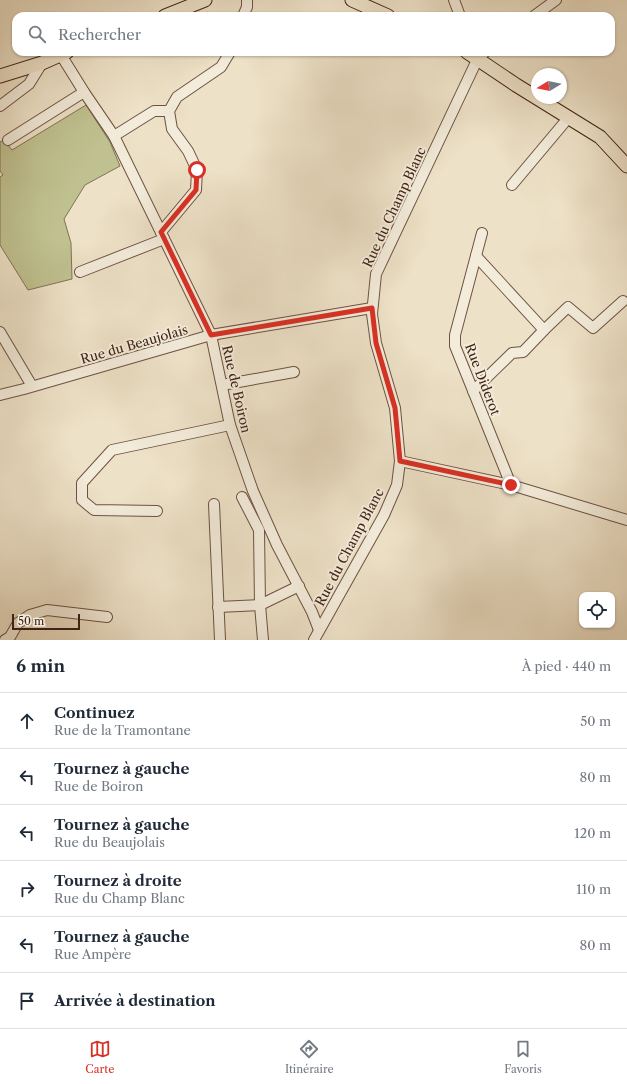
<!DOCTYPE html>
<html lang="fr">
<head>
<meta charset="utf-8">
<style>
	:root { --surface:#fff; --page:#f2f2f3; --text:#1f2937; --muted:#747a83; --line:#e0e1e3; --accent:#d93025 }
	body { margin:0; font-family:"Libre Caslon Text",serif; background:var(--page); color:var(--text) }
	.controls { position:absolute; right:12px; bottom:12px; display:grid; overflow:hidden; border-radius:8px; box-shadow:0 1px 3px #0004 }
	.controls button { width:36px; height:36px; display:grid; place-items:center; padding:0; border:0; border-bottom:1px solid var(--line); background:var(--surface); color:var(--text); font:20px sans-serif }
	.compass { position:absolute; left:531px; top:68px; width:36px; height:36px; border-radius:50%; background:var(--surface); box-shadow:0 1px 3px #0004; rotate:260deg }
	.scale { position:absolute; left:12px; bottom:10px; width:68px; box-sizing:border-box; padding-left:4px; border:2px solid #422316; border-top:0; font-size:11px; line-height:14px; white-space:nowrap; color:#422316; -webkit-text-stroke:3px #f3ecdb; paint-order:stroke }
	.stop { position:absolute; width:12px; height:12px; margin:-9px; border:3px solid #d93025; border-radius:50%; background:#fff }
	.stop.end { background:#d93025; border-color:#fff; box-shadow:0 1px 4px #0008 }
	.list { margin:0; padding:0; list-style:none }
	h2 { display:flex; justify-content:space-between; align-items:center; height:52px; margin:0; padding:0 16px; font-size:17px }
	h2 small { font-size:13px; font-weight:400; color:var(--muted) }
	.list li { display:grid; grid-template-columns:26px 1fr auto; gap:12px; align-items:center; box-sizing:border-box; height:56px; padding:0 16px; border-top:1px solid var(--line) }
	.list b { display:block; font-size:15px; white-space:nowrap }
	.list p { margin:0; font-size:13px; white-space:nowrap; color:var(--muted) }
	.list em { font-size:13px; font-style:normal; color:var(--muted) }
	.icon { flex:none; width:22px; height:22px; fill:none; stroke:currentColor; stroke-width:2; stroke-linecap:round; stroke-linejoin:round }
	.map { position:relative; flex:none; width:627px; height:640px; overflow:hidden }
	.search { position:absolute; background:var(--surface); box-shadow:0 1px 3px #0004; left:12px; right:12px; top:12px; height:44px; display:flex; align-items:center; gap:10px; box-sizing:border-box; padding:0 14px; border-radius:12px; color:var(--muted); font-size:15px }
	.sheet { height:388px; background:var(--surface) }
	nav { display:flex; justify-content:space-around; align-items:center; box-sizing:border-box; height:56px; border-top:1px solid var(--line); background:var(--surface); font-size:11px; color:var(--muted) }
	nav a { display:grid; justify-items:center; gap:2px }
	nav .on { color:var(--accent) }
	.map>svg:first-child { display:block }
	.green { fill:#c0c190; stroke:#817253 }
	.lines { fill:none; stroke-linecap:round; stroke-linejoin:round }
	.minor-casing { stroke:#6d5242; stroke-width:12 }
	.major-casing { stroke:#422316; stroke-width:15 }
	.minor { stroke:#f3ecdb; stroke-width:10 }
	.major { stroke:#ede1c7; stroke-width:13 }
	.route { stroke:#d93025; stroke-width:5 }
	.labels { text-anchor:middle; dominant-baseline:central; stroke-width:4; stroke-linejoin:round; paint-order:stroke }
	.street-label { font-size:13px; fill:#422316; stroke:#f3ecdb }
</style>
</head>
<body>
<div class="map">
<svg width="627" height="640" viewBox="0 0 627 640">
	<rect width="100%" height="100%" fill="#ede1c7"/>
	<filter id="stains"><feTurbulence type="fractalNoise" baseFrequency=".005" numOctaves="4"/><feColorMatrix values="0 0 0 0 .2 0 0 0 0 .09 0 0 0 0 .02 0 0 0 .5 -.17"/></filter>
	<radialGradient id="worn" r=".72"><stop offset=".6" stop-color="#630" stop-opacity="0"/><stop offset="1" stop-color="#630" stop-opacity=".3"/></radialGradient>
	<polygon class="green" points="86,105 110,142 120,166 85,185 64,219 71,243 72,279 28,290 0,245 0,177 3,175 0,171 0,142 4,140 12,150"/>
	<g class="lines">
		<g class="minor-casing">
			<g id="minor">
				<polyline points="454,0 460,16"/>
				<polyline points="243,16 247,7 247,0"/>
				<polyline points="534,16 556,0"/>
				<polyline points="61,55 84,92 114,136 211,335 230,425 253,491 277,545 312,612 319,630"/>
				<polyline points="0,106 29,84 42,63"/>
				<polyline points="114,136 154,111 169,111"/>
				<polyline points="8,140 84,92"/>
				<polyline points="512,185 569,117"/>
				<polyline points="161,232 196,190 197,170 188,151 172,129 169,111 177,97 221,67 230,52"/>
				<polyline points="482,233 455,335 455,346 511,485"/>
				<polyline points="80,272 164,239"/>
				<polyline points="544,330 568,307 593,328 623,301"/>
				<polyline points="0,332 32,386"/>
				<polyline points="222,385 294,372"/>
				<polyline points="473,391 512,353 523,352 544,330 476,256"/>
				<polyline points="0,395 24,389 211,335 372,308"/>
				<polyline points="400,461 511,485 627,520"/>
				<polyline points="242,497 259,530 260,605 263,640"/>
				<polyline points="214,504 220,640"/>
				<polyline points="157,511 94,510 82,500 82,483 112,450 230,425"/>
				<polyline points="218,607 260,605 299,586"/>
				<polyline points="5,640 10,637 18,623 30,615 47,610 107,617"/>
				<polyline points="314,640 384,515 397,485 400,461 395,408 376,343 372,314 376,274 478,58 485,52"/>
			</g>
		</g>
		<g class="major-casing">
			<g id="major">
				<polyline points="352,0 388,16"/>
				<polyline points="165,16 205,0"/>
				<polyline points="467,52 516,85 600,137 627,166"/>
				<polyline points="0,76 42,63 67,52"/>
			</g>
		</g>
		<use href="#minor" class="minor"/>
		<use href="#major" class="major"/>
	</g>
	<g class="lines">
		<polyline class="route" points="197,170 196,190 161,232 211,335 372,308 376,343 395,408 400,461 511,485"/>
	</g>
	<g class="labels">
		<g class="street-label">
			<text transform="translate(394 207) rotate(-65)">Rue du Champ Blanc</text>
			<text transform="translate(134 344) rotate(-16)">Rue du Beaujolais</text>
			<text transform="translate(483 379) rotate(69)">Rue Diderot</text>
			<text transform="translate(237 389) rotate(77)">Rue de Boiron</text>
			<text transform="translate(349 547) rotate(-62)">Rue du Champ Blanc</text>
		</g>
	</g>
	<rect width="100%" height="100%" filter="url(#stains)"/>
	<rect width="100%" height="100%" fill="url(#worn)"/>
</svg>
<div class="controls">
<button><svg class="icon" aria-label="locate" viewBox="0 0 24 24"><circle cx="12" cy="12" r="6"/><path d="M12 2v4M12 18v4M2 12h4M18 12h4"/></svg></button>
</div>
<svg class="compass" viewBox="-18 -18 36 36"><path d="M0-13l5 13h-10z" fill="#e53935"/><path d="M0 13l5-13h-10z" fill="#747a83"/></svg>
<div class="scale">50 m</div>
<div class="stop" style="left:197px;top:170px"></div>
<div class="stop end" style="left:511px;top:485px"></div>
<div class="search"><svg class="icon" aria-label="search" viewBox="0 0 24 24"><circle cx="10" cy="10" r="6"/><path d="M15 15l6 6"/></svg>Rechercher</div>
</div>
<section class="sheet">
<h2>6 min<small>À pied · 440 m</small></h2>
<ul class="list">
<li><svg class="icon" aria-label="ahead" viewBox="0 0 24 24"><path d="M12 20V5M6 11l6-6 6 6"/></svg><div><b>Continuez</b><p>Rue de la Tramontane</p></div><em>50 m</em></li>
<li><svg class="icon" aria-label="left" viewBox="0 0 24 24"><path d="M17 20v-9H6M10 6l-5 5 5 5"/></svg><div><b>Tournez à gauche</b><p>Rue de Boiron</p></div><em>80 m</em></li>
<li><svg class="icon" aria-label="left" viewBox="0 0 24 24"><path d="M17 20v-9H6M10 6l-5 5 5 5"/></svg><div><b>Tournez à gauche</b><p>Rue du Beaujolais</p></div><em>120 m</em></li>
<li><svg class="icon" aria-label="right" viewBox="0 0 24 24"><path d="M7 20v-9h11M14 6l5 5-5 5"/></svg><div><b>Tournez à droite</b><p>Rue du Champ Blanc</p></div><em>110 m</em></li>
<li><svg class="icon" aria-label="left" viewBox="0 0 24 24"><path d="M17 20v-9H6M10 6l-5 5 5 5"/></svg><div><b>Tournez à gauche</b><p>Rue Ampère</p></div><em>80 m</em></li>
<li><svg class="icon" aria-label="arrive" viewBox="0 0 24 24"><path d="M6 21V4h12l-3 4 3 4H6"/></svg><div><b>Arrivée à destination</b></div></li>
</ul>
</section>
<nav>
<a class="on"><svg class="icon" aria-label="map" viewBox="0 0 24 24"><path d="M3 6l6-2 6 2 6-2v14l-6 2-6-2-6 2zM9 4v14M15 6v14"/></svg>Carte</a>
<a><svg class="icon" aria-label="directions" viewBox="0 0 24 24"><path d="M12 3l9 9-9 9-9-9zM9 14v-3h6M13 9l2 2-2 2"/></svg>Itinéraire</a>
<a><svg class="icon" aria-label="saved" viewBox="0 0 24 24"><path d="M7 4h10v16l-5-4-5 4z"/></svg>Favoris</a>
</nav>
</body>
</html>
